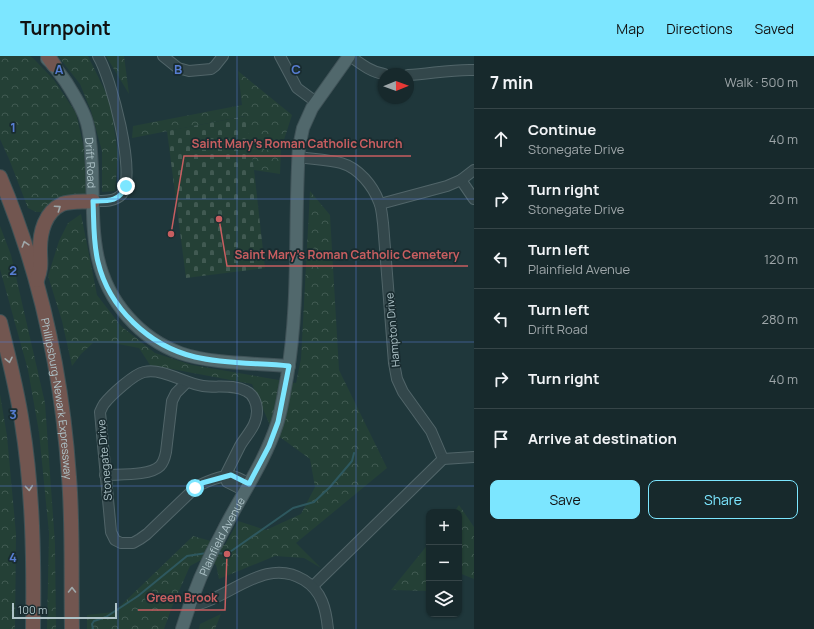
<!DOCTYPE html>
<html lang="en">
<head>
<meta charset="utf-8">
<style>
	:root { --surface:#17292c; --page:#203134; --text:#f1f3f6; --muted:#9ea6a9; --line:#364548; --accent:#7ce6ff }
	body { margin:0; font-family:Manrope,sans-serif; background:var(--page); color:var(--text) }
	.controls { position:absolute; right:12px; bottom:12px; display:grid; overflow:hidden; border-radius:8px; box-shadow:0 1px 3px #0004 }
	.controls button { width:36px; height:36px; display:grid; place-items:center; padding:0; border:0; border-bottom:1px solid var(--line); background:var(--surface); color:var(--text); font:20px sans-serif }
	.compass { position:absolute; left:378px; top:12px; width:36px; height:36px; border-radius:50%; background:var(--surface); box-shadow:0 1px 3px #0004; rotate:89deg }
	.scale { position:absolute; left:12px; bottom:10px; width:105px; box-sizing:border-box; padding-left:4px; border:2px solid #aec3c8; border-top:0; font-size:11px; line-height:14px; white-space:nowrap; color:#aec3c8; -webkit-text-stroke:3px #192c30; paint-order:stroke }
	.stop { position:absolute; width:12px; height:12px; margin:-9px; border:3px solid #7ce6ff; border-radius:50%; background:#fff }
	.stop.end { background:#7ce6ff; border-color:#fff; box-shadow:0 1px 4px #0008 }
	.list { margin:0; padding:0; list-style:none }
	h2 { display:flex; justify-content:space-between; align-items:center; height:52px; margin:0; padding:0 16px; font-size:17px }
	h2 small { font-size:13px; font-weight:400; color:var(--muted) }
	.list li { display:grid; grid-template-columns:26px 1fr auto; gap:12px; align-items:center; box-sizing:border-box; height:60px; padding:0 16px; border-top:1px solid var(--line) }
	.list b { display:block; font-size:15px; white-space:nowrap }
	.list p { margin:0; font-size:13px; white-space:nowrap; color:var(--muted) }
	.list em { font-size:13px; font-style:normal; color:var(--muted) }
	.actions { display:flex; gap:8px; padding:12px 16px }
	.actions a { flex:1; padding:9px 0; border:1px solid var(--accent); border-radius:8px; text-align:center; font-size:14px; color:var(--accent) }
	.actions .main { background:var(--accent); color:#111 }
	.icon { flex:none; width:22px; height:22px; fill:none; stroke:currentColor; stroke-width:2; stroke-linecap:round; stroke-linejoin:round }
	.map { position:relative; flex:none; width:474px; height:573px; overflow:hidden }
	header { display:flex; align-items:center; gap:24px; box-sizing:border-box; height:56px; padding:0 20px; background:var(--accent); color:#111 }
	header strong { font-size:19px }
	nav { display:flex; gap:22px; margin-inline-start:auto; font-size:14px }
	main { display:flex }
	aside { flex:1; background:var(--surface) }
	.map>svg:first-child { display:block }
	.forest { fill:url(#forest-crowns) }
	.cemetery { fill:url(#cemetery-stones) }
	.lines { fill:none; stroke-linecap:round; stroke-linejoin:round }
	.stream { stroke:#2e585f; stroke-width:2 }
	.minor-casing { stroke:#516569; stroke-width:12 }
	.major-casing { stroke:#405358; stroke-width:14 }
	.highway-casing { stroke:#3e5256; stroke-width:16 }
	.minor { stroke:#33474b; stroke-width:10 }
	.major { stroke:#51686c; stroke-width:12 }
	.highway { stroke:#725650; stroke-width:14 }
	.oneway { stroke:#9fa8aa }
	.route { stroke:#7ce6ff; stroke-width:5 }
	.grid { fill:none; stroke:#577dd2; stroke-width:1; stroke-opacity:0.55 }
	.labels { text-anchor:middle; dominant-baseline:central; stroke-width:3.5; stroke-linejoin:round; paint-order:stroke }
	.street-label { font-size:11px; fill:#aec3c8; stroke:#192c30 }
	.grid-label { font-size:13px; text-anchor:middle; font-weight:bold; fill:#577dd2; stroke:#192c30; stroke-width:3.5; stroke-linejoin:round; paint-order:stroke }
	.leader { fill:none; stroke:#c85e60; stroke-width:1.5 }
	.callout-dot { fill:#c85e60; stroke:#192c30; stroke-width:1.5 }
	.callout-label { font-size:12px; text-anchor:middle; font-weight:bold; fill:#c85e60; stroke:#192c30; stroke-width:3.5; stroke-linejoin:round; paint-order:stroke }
</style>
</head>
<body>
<header>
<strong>Turnpoint</strong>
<nav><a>Map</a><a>Directions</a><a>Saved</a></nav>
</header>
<main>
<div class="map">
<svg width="474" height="573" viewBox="0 0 474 573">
	<defs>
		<pattern id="forest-crowns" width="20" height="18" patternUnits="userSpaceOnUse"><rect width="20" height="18" fill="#244036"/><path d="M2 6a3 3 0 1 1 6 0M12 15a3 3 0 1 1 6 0" fill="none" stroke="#415a52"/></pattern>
		<pattern id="cemetery-stones" width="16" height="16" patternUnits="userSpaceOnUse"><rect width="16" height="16" fill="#244036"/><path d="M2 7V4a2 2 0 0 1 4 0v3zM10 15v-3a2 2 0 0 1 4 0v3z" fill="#415a52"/></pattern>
	</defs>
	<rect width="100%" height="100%" fill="#1f373b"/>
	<g class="forest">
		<path d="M0 0H30L34 3 54 24 76 57 84 92 87 138C70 140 53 141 43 156H36L28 152 9 103 0 83Z"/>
		<polygon points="58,0 88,0 110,45 118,98 115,135 102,136 102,95 91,55 80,28"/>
		<polygon points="106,0 124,0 129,38"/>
		<polygon points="238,15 292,59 281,93 280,118 254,114 245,60 132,82 133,70 242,49"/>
		<polygon points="310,135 330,159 339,314 387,412 296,487 321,512 304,502 275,500 219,523 216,509 203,503 190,510 172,551 164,573 87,573 87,559 114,556 193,480 225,489 238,465 266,474 301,458 315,431 310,403 273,376 252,328 150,309 139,292 113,287 93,287 81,298 72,310 62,265 48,220 59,185 68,167 81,158 97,239 121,270 155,297 192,309 296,327 301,303"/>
		<polygon points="0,170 11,199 45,347 55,488 56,573 47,573 49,477 39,376 28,314 0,213"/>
		<polygon points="0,338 7,380 16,478 15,573 0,573"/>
		<polygon points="459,449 474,471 474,523 459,517 459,456 454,456"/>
		<polygon points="429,487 429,535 391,534"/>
		<polygon points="221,558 215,573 199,573 200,568"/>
	</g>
	<polygon class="cemetery" points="246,60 254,114 265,212 186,222 167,75"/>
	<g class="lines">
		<g class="stream">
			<polyline points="217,497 227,498 293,452 314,446 330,431 352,405 354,397"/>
			<polyline points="93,573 92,568 94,565 106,561 138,540 187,500 207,497"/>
		</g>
		<g class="minor-casing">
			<g id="minor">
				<polyline points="163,0 178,12 189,15 211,13 215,10 223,0"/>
				<polyline points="280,0 297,32 316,46"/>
				<path d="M350 0C361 8 371 16 384 18"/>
				<path d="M408 19C430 18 452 13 474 14"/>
				<path d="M298 101C312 103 328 104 341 107 359 112 373 130 379 146 382 153 382 161 383 167L394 307 397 323 403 336 431 375 443 403 313 530"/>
				<polyline points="461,124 474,143"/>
				<path d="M93 145C103 145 115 146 122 138 137 119 111 21 98 0"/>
				<polyline points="380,148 447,130 461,124 474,114"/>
				<polyline points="443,403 474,401"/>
				<path d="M105 419C120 418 150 420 160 410 164 406 165 401 166 396L172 345 176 337 187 326"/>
				<path d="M245 435 227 426 225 420C230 410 235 400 240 390 247 378 257 370 257 355 257 347 253 338 246 335 233 328 217 332 203 330 184 327 163 312 144 316 134 318 111 339 104 348 102 351 101 354 100 356L111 476 115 484 121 487H133L140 483 147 478 195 432C202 427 224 418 232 420 238 421 244 425 249 428"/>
				<path d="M190 550C228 545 264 499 304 524 322 535 326 553 328 573"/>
			</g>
		</g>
		<g class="major-casing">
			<g id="major">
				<path id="s1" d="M47 3C55 10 60 18 66 26 74 39 83 52 87 67 91 81 91 97 92 112 94 168 88 216 128 261 142 277 161 290 180 297 211 308 256 307 289 310"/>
				<path id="s2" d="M182 573C192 539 207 504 224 473 242 438 265 405 277 368 282 353 284 336 287 321 300 245 294 168 299 91L303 72 312 52 349 0"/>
			</g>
		</g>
		<g class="highway-casing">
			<g id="highway">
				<polyline points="48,0 54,9"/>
				<path id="s3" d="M0 121C40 216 62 318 69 421 73 471 71 523 72 573"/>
				<path d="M37 224C42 210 40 207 40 193 40 176 45 156 62 148 71 145 83 146 93 145"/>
				<path d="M0 266C8 299 17 333 22 367 33 435 34 504 33 573"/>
			</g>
		</g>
		<use href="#minor" class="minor"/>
		<use href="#major" class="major"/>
		<use href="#highway" class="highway"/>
	</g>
	<defs><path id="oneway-chevron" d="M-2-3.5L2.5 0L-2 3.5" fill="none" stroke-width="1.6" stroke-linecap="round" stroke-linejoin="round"/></defs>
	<g class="oneway">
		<use href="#oneway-chevron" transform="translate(58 152) rotate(-34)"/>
		<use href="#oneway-chevron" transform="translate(25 188) rotate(-107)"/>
		<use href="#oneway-chevron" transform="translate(9 304) rotate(78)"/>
		<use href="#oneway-chevron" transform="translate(29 432) rotate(85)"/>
		<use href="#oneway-chevron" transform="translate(72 534) rotate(-90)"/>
	</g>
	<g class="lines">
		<path class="route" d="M126 130C119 146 109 145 93 145 94 165 93 186 98 206 109 252 149 290 195 301 224 308 259 307 289 310L278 366 269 390 249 428 231 419 202 427 195 432"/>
	</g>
	<path class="grid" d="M118 0V573M237 0V573M356 0V573M0 143H474M0 286H474M0 430H474"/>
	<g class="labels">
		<g class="street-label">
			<text stroke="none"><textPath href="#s1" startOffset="116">Drift Road</textPath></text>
			<text transform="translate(392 274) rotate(-95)">Hampton Drive</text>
			<text stroke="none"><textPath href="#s3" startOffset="230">Phillipsburg-Newark Expressway</textPath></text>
			<text transform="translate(104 404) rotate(-95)">Stonegate Drive</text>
			<text stroke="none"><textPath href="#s2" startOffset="101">Plainfield Avenue</textPath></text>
		</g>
	</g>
	<g class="grid-label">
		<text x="59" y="18">A</text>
		<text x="178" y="18">B</text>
		<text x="296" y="18">C</text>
		<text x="13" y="76">1</text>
		<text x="13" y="219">2</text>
		<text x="13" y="363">3</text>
		<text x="13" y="506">4</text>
	</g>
	<path class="leader" d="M171 178L184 100H411M219 163L227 210H468M227 498L225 554H138"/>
	<g class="callout-dot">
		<circle cx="171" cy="178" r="4"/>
		<circle cx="219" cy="163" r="4"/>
		<circle cx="227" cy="498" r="4"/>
	</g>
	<g class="callout-label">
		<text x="297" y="92">Saint Mary's Roman Catholic Church</text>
		<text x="347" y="203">Saint Mary's Roman Catholic Cemetery</text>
		<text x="182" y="546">Green Brook</text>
	</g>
</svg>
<div class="controls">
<button>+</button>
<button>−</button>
<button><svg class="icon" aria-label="layers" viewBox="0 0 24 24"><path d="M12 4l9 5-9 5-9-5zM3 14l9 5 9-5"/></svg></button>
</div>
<svg class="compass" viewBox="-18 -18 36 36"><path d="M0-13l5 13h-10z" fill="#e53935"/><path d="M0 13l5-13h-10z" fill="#9ea6a9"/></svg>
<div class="scale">100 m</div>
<div class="stop" style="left:195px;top:432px"></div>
<div class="stop end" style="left:126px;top:130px"></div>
</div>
<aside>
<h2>7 min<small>Walk · 500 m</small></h2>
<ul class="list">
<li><svg class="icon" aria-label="ahead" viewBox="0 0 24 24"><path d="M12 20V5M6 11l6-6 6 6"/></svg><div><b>Continue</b><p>Stonegate Drive</p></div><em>40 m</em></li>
<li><svg class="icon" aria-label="right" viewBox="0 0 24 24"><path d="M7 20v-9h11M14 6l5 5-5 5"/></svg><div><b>Turn right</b><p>Stonegate Drive</p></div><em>20 m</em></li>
<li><svg class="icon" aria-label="left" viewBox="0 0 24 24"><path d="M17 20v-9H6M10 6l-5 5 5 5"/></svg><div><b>Turn left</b><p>Plainfield Avenue</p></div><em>120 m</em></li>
<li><svg class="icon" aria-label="left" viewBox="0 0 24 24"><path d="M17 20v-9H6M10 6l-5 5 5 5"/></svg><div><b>Turn left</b><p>Drift Road</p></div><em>280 m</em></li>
<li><svg class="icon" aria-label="right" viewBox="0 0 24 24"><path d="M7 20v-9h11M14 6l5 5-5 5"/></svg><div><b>Turn right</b></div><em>40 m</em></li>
<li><svg class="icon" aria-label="arrive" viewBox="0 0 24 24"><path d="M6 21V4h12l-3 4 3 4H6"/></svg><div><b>Arrive at destination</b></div></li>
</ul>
<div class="actions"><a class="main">Save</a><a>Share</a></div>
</aside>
</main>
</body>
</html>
